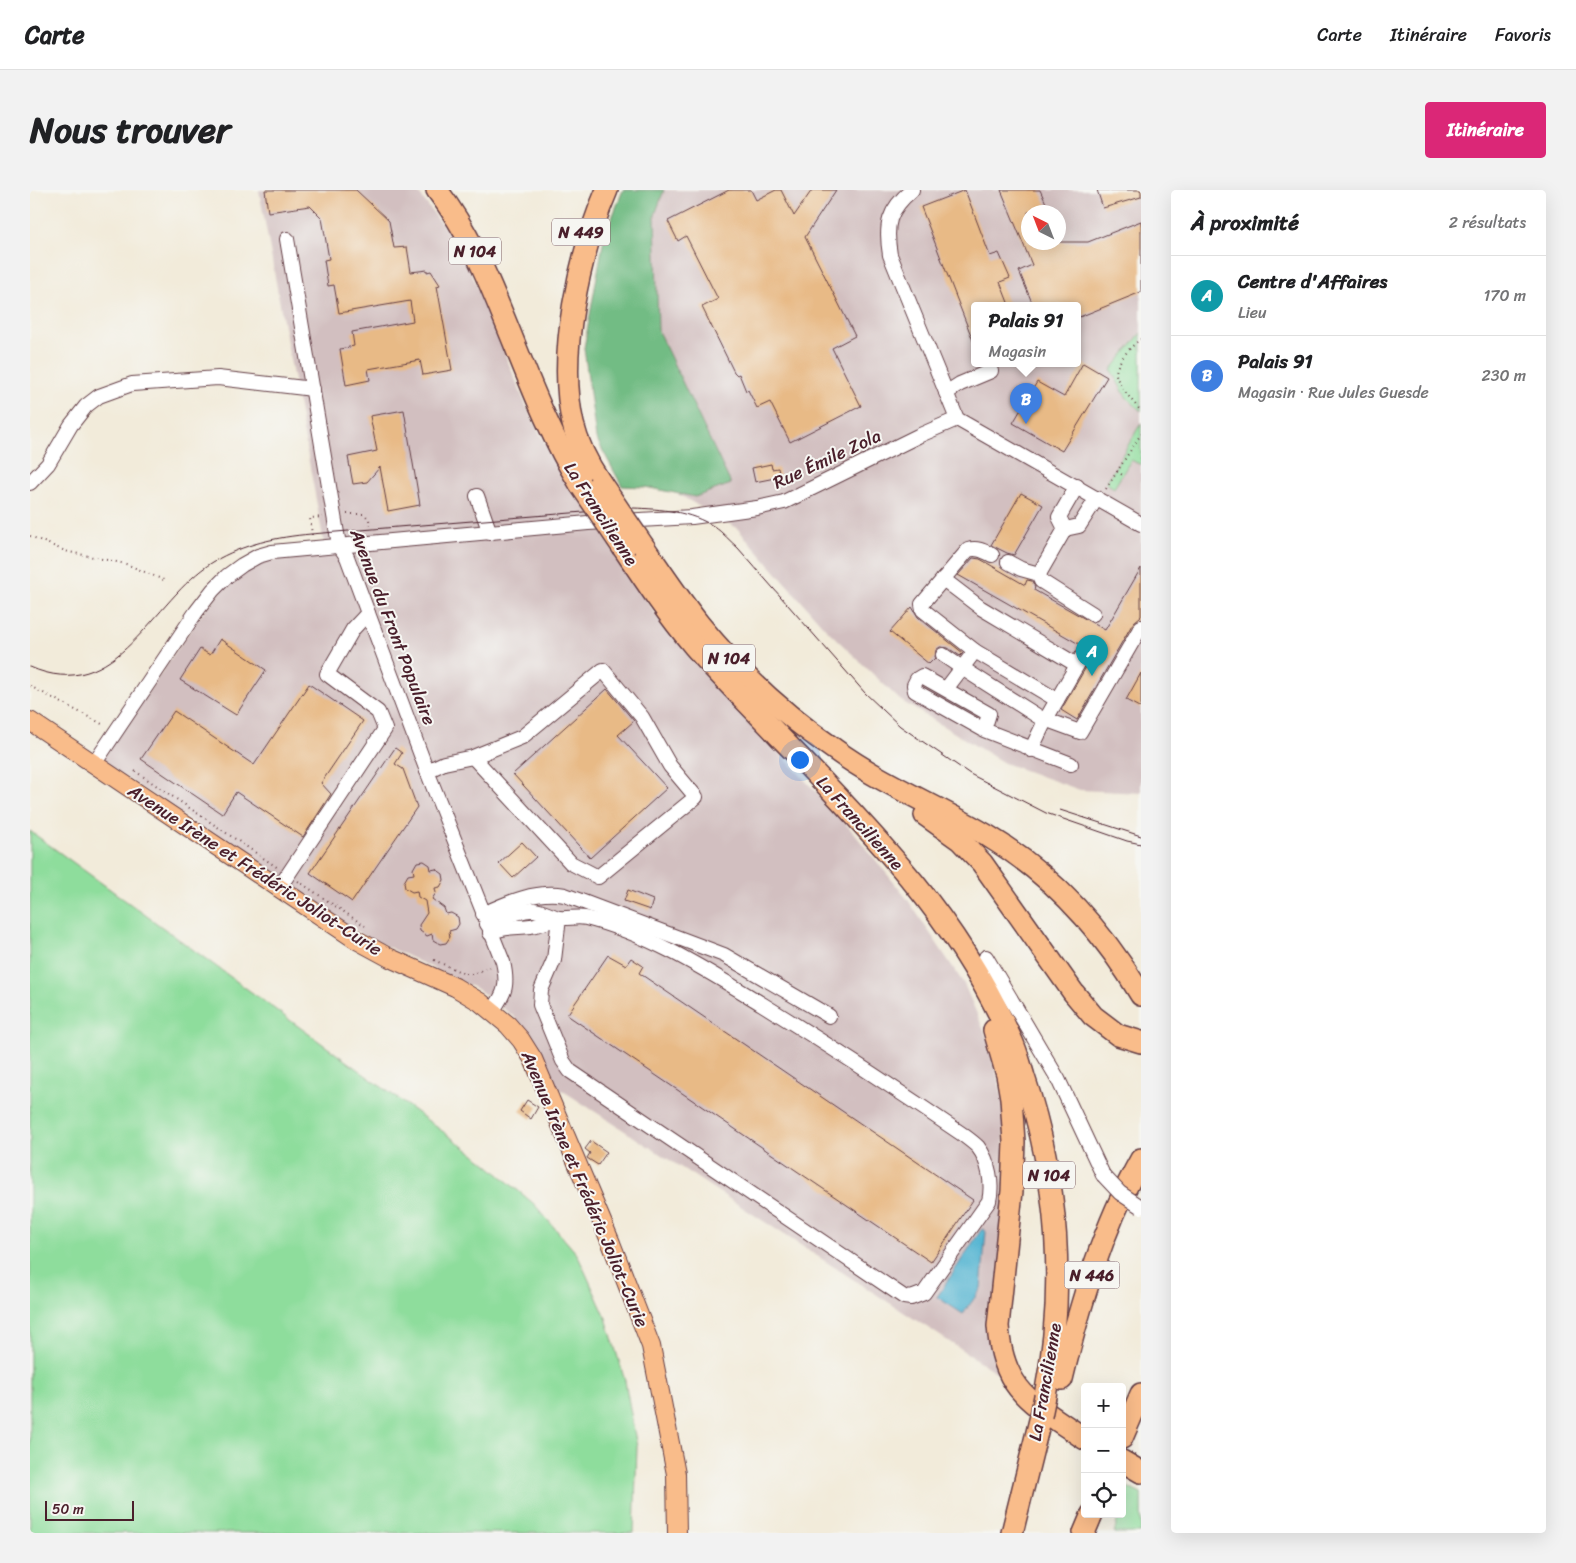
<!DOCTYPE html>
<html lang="fr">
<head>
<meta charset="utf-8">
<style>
	:root { --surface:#fff; --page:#f2f2f2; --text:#202124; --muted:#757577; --line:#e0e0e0; --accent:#db2777 }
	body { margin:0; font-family:Sriracha,sans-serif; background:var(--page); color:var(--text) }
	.controls { position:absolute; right:15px; bottom:15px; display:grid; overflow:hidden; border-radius:5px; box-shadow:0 5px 20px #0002 }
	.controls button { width:45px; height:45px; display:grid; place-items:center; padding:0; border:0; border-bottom:1px solid var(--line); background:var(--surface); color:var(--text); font:25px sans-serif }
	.compass { position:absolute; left:991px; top:15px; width:45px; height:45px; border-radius:50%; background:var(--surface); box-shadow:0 5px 20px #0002; rotate:318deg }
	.scale { position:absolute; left:15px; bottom:12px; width:89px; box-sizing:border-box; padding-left:5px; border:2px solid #4a1f2b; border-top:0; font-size:14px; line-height:18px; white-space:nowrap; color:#4a1f2b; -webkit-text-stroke:4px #f6f6f2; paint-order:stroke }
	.you { position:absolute; left:769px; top:569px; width:18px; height:18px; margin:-12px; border:4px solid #fff; border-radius:50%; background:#1a73e8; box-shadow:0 0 0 8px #1a73e833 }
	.badge { display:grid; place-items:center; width:32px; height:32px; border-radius:50%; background:var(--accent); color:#fff; font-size:16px; font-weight:700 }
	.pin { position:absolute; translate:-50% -41px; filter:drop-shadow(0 1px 2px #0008) }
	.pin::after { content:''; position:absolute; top:26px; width:18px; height:15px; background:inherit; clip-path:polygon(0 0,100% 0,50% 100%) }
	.popup { position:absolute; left:941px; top:112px; width:110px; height:65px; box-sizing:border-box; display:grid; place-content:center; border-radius:5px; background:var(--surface); filter:drop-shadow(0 1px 4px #0005); font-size:16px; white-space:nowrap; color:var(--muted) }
	.popup b { font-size:19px; color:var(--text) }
	.popup::after { content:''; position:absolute; left:50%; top:100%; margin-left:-10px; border:10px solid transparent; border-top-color:var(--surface) }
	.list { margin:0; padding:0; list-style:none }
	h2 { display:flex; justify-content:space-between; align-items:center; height:65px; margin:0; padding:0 20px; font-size:21px }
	h2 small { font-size:16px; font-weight:400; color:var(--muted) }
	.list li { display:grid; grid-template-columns:32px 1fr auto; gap:15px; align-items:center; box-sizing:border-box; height:80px; padding:0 20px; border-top:1px solid var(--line) }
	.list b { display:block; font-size:19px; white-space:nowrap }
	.list p { margin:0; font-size:16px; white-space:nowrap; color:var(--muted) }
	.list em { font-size:16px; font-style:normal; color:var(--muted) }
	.icon { flex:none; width:28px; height:28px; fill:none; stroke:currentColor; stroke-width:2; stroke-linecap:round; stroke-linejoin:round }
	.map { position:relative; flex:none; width:1111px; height:1343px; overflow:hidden; border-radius:5px }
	header { display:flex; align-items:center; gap:30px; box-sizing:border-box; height:70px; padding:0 25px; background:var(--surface); border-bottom:1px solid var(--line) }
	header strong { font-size:24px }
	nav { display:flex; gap:28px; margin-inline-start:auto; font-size:18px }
	.intro { display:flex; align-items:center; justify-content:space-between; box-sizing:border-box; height:120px; padding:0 30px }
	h1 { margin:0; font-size:35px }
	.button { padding:12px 22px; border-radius:5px; background:var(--accent); color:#fff; font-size:18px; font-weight:700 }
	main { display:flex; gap:30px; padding:0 30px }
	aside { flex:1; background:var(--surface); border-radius:5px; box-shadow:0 5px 20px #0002 }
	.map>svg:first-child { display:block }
	.industrial { fill:#d2bfc0; fill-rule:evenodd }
	.green { fill:#8edd9c; stroke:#6c7e64 }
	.forest { fill:#72bc84; stroke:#5e6e58 }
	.water { fill:#52b4d1; stroke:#4e6a7e }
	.building { fill:#e8ba86 }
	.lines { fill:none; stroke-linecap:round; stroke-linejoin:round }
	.minor-casing { stroke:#633e45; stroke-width:16 }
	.major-casing { stroke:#633e45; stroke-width:20 }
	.highway-casing { stroke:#633e45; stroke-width:24 }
	.path { stroke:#633e45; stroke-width:2; stroke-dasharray:1 4; stroke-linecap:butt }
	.minor { stroke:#fff; stroke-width:14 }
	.major { stroke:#f9bc8a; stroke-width:18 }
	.highway { stroke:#f9bc8a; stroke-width:21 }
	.tram { stroke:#4a1f2b; stroke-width:1 }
	.minor-bridge-casing { stroke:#633e45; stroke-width:16; stroke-linecap:butt }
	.highway-bridge-casing { stroke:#633e45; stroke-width:24; stroke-linecap:butt }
	.minor-bridge { stroke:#fff; stroke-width:14 }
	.highway-bridge { stroke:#f9bc8a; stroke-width:21 }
	.labels { text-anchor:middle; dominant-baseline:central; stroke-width:4; stroke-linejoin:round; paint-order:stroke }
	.shield { fill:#f6f6f2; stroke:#7e6067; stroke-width:1 }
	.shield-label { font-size:16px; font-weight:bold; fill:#4a1f2b }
	.street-label { font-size:18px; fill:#4a1f2b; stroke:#f6f6f2 }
</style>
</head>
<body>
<header>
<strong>Carte</strong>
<nav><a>Carte</a><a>Itinéraire</a><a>Favoris</a></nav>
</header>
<div class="intro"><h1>Nous trouver</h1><a class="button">Itinéraire</a></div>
<main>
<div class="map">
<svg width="1111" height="1343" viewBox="0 0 1111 1343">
	<rect width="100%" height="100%" fill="#f6f6f2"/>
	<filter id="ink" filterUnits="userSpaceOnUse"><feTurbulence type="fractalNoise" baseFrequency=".02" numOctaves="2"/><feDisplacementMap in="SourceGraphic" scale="10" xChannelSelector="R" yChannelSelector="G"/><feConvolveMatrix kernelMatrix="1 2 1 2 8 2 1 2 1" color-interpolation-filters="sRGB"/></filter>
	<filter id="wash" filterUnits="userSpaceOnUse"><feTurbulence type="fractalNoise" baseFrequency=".0096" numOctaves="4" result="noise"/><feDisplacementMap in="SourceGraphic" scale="20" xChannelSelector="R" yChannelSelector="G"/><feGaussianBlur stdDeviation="1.12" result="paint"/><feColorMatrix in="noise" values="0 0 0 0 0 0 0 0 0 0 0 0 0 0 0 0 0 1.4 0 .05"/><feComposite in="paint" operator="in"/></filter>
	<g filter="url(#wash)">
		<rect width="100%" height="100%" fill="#f2ebda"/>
		<g class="industrial">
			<polygon points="229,0 385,0 390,5 422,48 441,82 497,218 515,254 627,426 663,469 823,642 878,710 934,794 959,852 974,914 972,1186 527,897 508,859 484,827 449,800 331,744 71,571 168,429 194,397 212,383 231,372 270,365 296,364"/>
			<path d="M604 0H1111V603L1050 600 974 573 870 510 795 438 707 338 575 262ZM998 22H1028V52H998ZM945 115H1047V173H945Z"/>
		</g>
		<g class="green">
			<polygon points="1111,143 1111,221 1096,207 1081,180"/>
			<polygon points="1111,233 1111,275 1101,270 1084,298 1076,293"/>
			<polygon points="0,641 452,970 504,1014 547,1064 576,1128 595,1191 607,1257 604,1343 0,1343"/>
			<polygon points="1097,1297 1111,1304 1111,1343 1084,1343 1089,1324 1092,1324 1092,1314"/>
		</g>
		<polygon class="forest" points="593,0 634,0 625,25 628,141 701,294 665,307 615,297 592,296 566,248 554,158 574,48"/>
		<polygon class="water" points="954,1039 956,1042 951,1099 933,1124 907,1107 951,1040"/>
		<g id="blocks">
			<g class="building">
				<polygon points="235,0 326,0 359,31 364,58 377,57 381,82 397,80 397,82 401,81 410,95 407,96 422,180 393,185 390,170 338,179 340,190 316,195 310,159 324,156 322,142 383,131 380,111 309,123 304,95 298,96 294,70 299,69 292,28 280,16 238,22"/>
				<polygon points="699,0 721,0 726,10 746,0 751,0 764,26 782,0 806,0 775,47 825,146 802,158 831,216 760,252 740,212 727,218 718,200 716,201 709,184 707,185 704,182 672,117 688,109 656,46 648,51 638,31"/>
				<polygon points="935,0 960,66 969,63 980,88 970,92 979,115 945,115 944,153 891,17"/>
				<polygon points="971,0 1010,0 1020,22 998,22 998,52 1058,52 1111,31 1111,102 1047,128 1047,115 1003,115 989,81 1002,75"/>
				<polygon points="1067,0 1111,0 1111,7 1073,18"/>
				<polygon points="1053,173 1077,187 1032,261 983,233 1007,192 1034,207"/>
				<polygon points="374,220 390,315 358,321 350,277 337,292 323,294 318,267 347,261 340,226"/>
				<polygon points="741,274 742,279 748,278 750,287 725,292 722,278"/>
				<polygon points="991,303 1013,315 984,365 977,363 961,355"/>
				<polygon points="943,368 950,369 995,395 997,390 1002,391 1005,397 1004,400 1075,440 1111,378 1111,426 1103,433 1047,530 1031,520 1066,460 1067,456 1065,451 1058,447 1053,449 1049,454 928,385"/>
				<polygon points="882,417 888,427 933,463 930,466 918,458 910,457 906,460 905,468 899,474 860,442"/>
				<polygon points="190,449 236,480 206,525 150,490 170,459 180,465"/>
				<polygon points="1111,483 1111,518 1096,510"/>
				<polygon points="279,494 333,531 291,593 301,604 273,647 206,602 192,624 111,569 144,521 224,575"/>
				<polygon points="577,499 604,531 588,545 637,598 560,668 483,584"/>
				<polygon points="365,558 372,563 365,574 373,579 387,617 322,712 280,683"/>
				<polygon points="492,652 506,667 483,688 469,673"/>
				<polygon points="394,671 400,675 401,680 406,679 413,684 414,690 410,697 405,698 406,703 402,709 414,718 416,724 421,723 428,727 429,734 426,739 419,741 420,747 416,753 410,754 403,750 402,744 397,746 390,741 389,735 397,723 395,711 388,707 387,701 382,702 375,698 374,692 378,685 384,684 383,679 387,672"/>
				<polygon points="598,700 623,710 620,720 594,711"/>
				<polygon points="578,765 596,775 601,768 613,776 609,783 943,1010 901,1072 537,825"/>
				<polygon points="497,910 508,917 501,929 490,921"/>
				<polygon points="561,951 577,962 568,975 557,968 560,963 555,959"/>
			</g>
		</g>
	</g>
	<g filter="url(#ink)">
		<use href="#blocks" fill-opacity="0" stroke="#633e45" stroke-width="1"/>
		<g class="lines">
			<g class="minor-casing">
				<g id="minor">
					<path d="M882 0C858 20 855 35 860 65L927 229 1111 334"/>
					<path d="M257 49 309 355 317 367 397 581 473 772C478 794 476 803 462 821"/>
					<polyline points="916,203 930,194 961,181"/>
					<polyline points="0,293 18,274 41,235 56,216 69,206 102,194 188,188 283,199"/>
					<polyline points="447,306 460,343"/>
					<polyline points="1035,339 1049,336 1067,308"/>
					<path d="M962 365C954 361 947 357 938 360L892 414 893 420 945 461 1027 510"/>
					<polyline points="978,372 991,379 1009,384 1011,391 1063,424"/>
					<polyline points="1009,384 1035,339 1029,327 1047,296"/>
					<polyline points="913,389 951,418 1047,475"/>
					<polyline points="913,465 932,478 945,461"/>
					<polyline points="916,499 932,478 1009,527 1050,542 1111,437"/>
					<polyline points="954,540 959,524 892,486 887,489 884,495 885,501 954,540 1041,574"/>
					<polyline points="1001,560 1016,529 1058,456"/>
					<polyline points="64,574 166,422 183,400 197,386 212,375 228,366 242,362 558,333 662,327 727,318 754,312 888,246 927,229"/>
					<polyline points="397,581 414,573 443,567 492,547 573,480 612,527 640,576 666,607 568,687 541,673 443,567"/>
					<polyline points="249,698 355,539 348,522 297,484 323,439 338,423"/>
					<path d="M453 724C479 712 506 700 535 705L694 765 799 826"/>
					<path d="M457 734C471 729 489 719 504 720 513 721 521 726 529 728 538 729 547 726 556 728 620 744 676 780 732 814 800 856 866 899 932 944 937 948 943 952 948 957 959 971 963 994 959 1011L894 1103 881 1108 874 1107 540 881 533 871 510 815 511 800 524 770 529 728"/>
					<path d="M460 743C476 736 485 738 501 736 511 734 520 731 529 728"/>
					<polyline points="956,767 1028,889 1073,985"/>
				</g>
			</g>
			<g class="major-casing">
				<polyline id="major" points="0,531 325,749 360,768 425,797 450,812 478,835 491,850 503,869 581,1053 621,1156 646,1284 647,1343"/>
			</g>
			<g class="highway-casing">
				<g id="highway">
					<path d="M407 0C438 41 455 81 474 128 497 184 518 242 550 294"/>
					<path d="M570 292C558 274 548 255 543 234 527 164 549 65 577 0"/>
					<path d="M614 357C632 383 649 409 669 434 708 482 753 524 804 559 852 594 908 616 958 646 1023 685 1073 741 1111 805"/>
					<path d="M594 359C616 392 638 425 664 456 691 487 721 516 749 546 796 594 842 642 884 693 923 741 956 793 981 849 987 861 990 874 994 887 1029 990 1036 1099 1015 1206"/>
					<polyline points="895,625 930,650 952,673 1043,802 1063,826 1088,845 1111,852"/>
					<path d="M964 840 977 885 981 908 984 952 982 1001 968 1136C973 1204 1005 1214 1055 1249"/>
					<path d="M1032 1189C1050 1114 1073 1037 1111 969"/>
					<polyline points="1092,1248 1111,1204"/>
					<polyline points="1092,1271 1111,1282"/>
					<polyline points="982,1343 1011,1226"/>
					<polyline points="1054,1343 1062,1324"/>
				</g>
			</g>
			<g class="path">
				<path d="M1111 149C1102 155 1086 172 1086 184 1087 194 1104 213 1111 221"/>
				<polyline points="1087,281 1095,287"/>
				<polyline points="1076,299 1111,244"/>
				<polyline points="317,324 334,324 339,329 340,340"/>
				<polyline points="282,345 280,328 293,327"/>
				<polyline points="0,346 35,361 96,374 136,391"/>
				<polyline points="0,496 74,535"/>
				<polyline points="105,581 248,678"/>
				<polyline points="268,691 335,736"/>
				<polyline points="404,770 435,784 443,784 460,777"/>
			</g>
			<use href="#minor" class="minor"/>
			<use href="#major" class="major"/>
			<use href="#highway" class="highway"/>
			<g class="tram">
				<path d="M0 477C88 516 122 409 183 372 213 354 247 347 281 344L603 318C632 319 659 321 685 337 693 343 700 351 708 358L835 503 870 536 940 584 1016 623 1097 651 1111 654"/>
				<polyline points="1030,620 1111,646"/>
			</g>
			<g class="minor-bridge-casing">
				<polyline id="minor-bridge" points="1073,985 1090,1003 1111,1017"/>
			</g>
			<g class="highway-bridge-casing">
				<g id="highway-bridge">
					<polyline points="570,292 614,357"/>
					<polyline points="550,294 594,359"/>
					<polyline points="1011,1226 1015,1206"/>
				</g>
			</g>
			<use href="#minor-bridge" class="minor-bridge"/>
			<use href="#highway-bridge" class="highway-bridge"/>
		</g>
	</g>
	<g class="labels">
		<g class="shield">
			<rect x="522" y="28.5" width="58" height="27" rx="4"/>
			<rect x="419" y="47.5" width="52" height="27" rx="4"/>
			<rect x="673" y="454.5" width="52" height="27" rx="4"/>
			<rect x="993" y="971.5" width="52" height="27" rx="4"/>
			<rect x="1034.5" y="1071.5" width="55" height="27" rx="4"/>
		</g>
		<g class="shield-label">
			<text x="551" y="42">N 449</text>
			<text x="445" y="61">N 104</text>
			<text x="699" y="468">N 104</text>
			<text x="1019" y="985">N 104</text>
			<text x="1062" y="1085">N 446</text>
		</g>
		<g class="street-label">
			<text transform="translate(797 269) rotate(-25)">Rue Émile Zola</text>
			<text transform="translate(571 324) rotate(57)">La Francilienne</text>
			<text transform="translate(363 437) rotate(69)">Avenue du Front Populaire</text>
			<text transform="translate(830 633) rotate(48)">La Francilienne</text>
			<text transform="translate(225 680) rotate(33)">Avenue Irène et Frédéric Joliot-Curie</text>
			<text transform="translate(555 999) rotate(67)">Avenue Irène et Frédéric Joliot-Curie</text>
			<text transform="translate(1015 1192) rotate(-80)">La Francilienne</text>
		</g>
	</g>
</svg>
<div class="controls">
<button>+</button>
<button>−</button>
<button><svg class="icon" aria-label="locate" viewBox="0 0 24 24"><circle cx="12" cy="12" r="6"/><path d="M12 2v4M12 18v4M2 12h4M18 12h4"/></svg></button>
</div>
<svg class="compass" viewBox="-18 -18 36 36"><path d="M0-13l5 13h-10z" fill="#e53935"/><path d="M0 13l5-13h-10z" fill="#757577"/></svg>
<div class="scale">50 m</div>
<div class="you"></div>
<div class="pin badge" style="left:1062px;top:486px;background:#0f9aa8">A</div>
<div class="pin badge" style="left:996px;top:234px;background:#3f7fe0">B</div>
<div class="popup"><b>Palais 91</b>Magasin</div>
</div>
<aside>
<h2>À proximité<small>2 résultats</small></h2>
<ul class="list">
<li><span class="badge" style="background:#0f9aa8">A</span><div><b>Centre d'Affaires</b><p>Lieu</p></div><em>170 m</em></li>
<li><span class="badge" style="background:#3f7fe0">B</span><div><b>Palais 91</b><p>Magasin · Rue Jules Guesde</p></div><em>230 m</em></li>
</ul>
</aside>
</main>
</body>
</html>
